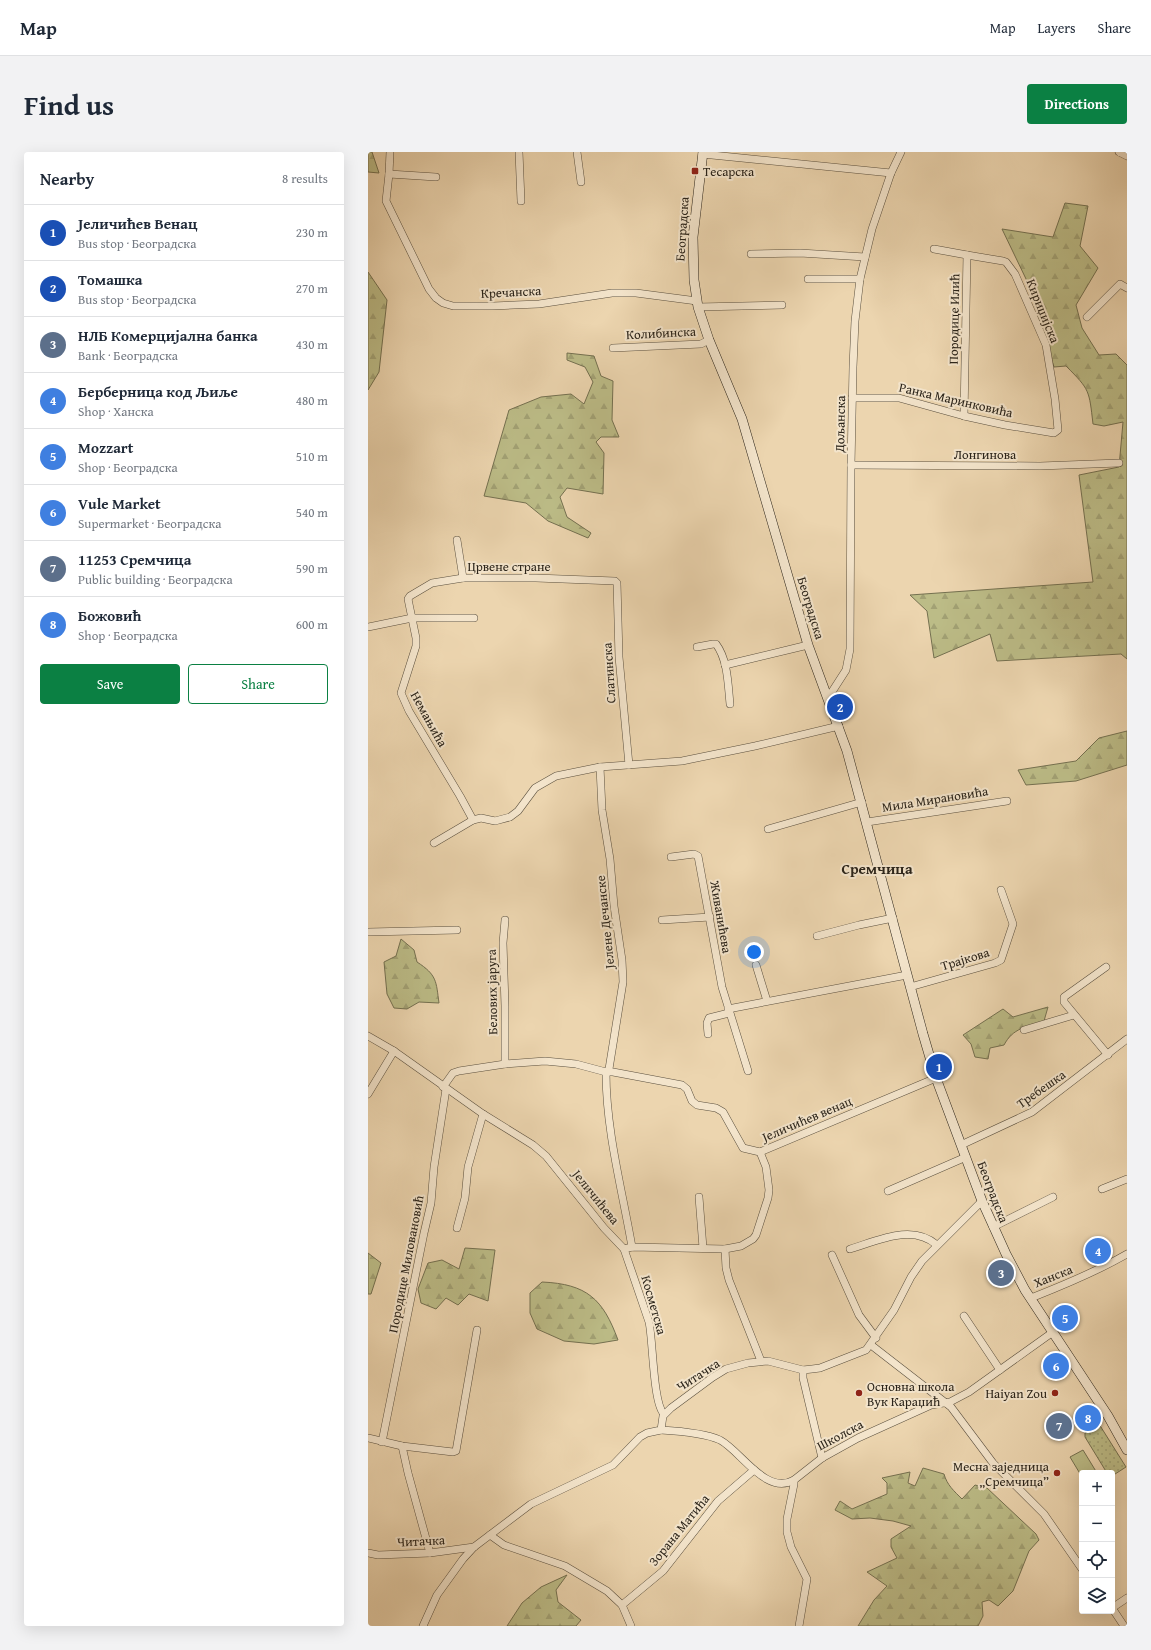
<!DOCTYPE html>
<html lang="en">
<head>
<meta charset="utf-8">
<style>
	:root { --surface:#fff; --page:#f2f2f3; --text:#1f2937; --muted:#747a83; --line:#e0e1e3; --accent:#0b8043 }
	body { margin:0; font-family:"Gentium Book Plus",serif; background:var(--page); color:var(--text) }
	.controls { position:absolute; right:12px; bottom:12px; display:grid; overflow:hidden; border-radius:4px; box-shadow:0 4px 16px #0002 }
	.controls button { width:36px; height:36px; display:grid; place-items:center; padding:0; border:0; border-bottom:1px solid var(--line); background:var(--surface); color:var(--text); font:20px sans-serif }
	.you { position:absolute; left:386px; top:800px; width:14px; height:14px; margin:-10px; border:3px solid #fff; border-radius:50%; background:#1a73e8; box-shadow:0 0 0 6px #1a73e833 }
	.badge { display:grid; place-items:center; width:26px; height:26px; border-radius:50%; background:var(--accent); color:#fff; font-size:13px; font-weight:700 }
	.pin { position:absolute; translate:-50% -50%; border:2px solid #fff; box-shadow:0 1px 4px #0006 }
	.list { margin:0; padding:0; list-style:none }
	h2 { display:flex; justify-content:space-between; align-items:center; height:52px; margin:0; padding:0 16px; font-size:17px }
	h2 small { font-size:13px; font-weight:400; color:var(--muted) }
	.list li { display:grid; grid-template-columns:26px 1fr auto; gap:12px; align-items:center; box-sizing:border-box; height:56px; padding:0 16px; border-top:1px solid var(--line) }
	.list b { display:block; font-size:15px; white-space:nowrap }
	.list p { margin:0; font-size:13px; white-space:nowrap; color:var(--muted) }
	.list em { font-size:13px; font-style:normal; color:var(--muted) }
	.actions { display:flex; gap:8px; padding:12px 16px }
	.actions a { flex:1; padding:9px 0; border:1px solid var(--accent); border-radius:4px; text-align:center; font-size:14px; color:var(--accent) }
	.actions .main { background:var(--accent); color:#fff }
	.icon { flex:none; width:22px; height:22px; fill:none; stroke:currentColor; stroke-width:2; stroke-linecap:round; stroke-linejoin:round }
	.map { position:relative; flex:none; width:759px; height:1474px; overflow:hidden; border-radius:4px }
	header { display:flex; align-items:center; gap:24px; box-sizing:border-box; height:56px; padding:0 20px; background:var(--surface); border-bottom:1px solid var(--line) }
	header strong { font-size:19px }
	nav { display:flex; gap:22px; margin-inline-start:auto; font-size:14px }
	.intro { display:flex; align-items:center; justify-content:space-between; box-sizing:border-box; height:96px; padding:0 24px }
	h1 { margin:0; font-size:28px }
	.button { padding:10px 18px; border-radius:4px; background:var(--accent); color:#fff; font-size:14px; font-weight:700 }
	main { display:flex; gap:24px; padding:0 24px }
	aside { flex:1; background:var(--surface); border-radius:4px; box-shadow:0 4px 16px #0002 }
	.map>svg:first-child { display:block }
	.forest { fill:url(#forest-firs); stroke:#747050 }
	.park { fill:url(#park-dots); stroke:#747050 }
	.pitch { fill:#bcbc87; stroke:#747050 }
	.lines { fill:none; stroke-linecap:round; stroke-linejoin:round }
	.minor-casing { stroke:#5b503f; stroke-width:8 }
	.secondary-casing { stroke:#2b241a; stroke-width:10 }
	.minor { stroke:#f3e4cb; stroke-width:7 }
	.secondary { stroke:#f3e4cb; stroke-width:9 }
	.poi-dot { fill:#8f2418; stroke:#f3e4cb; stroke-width:1.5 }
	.labels { text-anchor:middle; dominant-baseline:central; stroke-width:4; stroke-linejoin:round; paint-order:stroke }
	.poi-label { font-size:13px; fill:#2b241a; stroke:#f3e4cb; text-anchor:start }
	.street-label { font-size:13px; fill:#2b241a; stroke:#f3e4cb }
	.quarter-label { font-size:15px; font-weight:bold; fill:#2b241a; stroke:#f3e4cb }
</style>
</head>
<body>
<header>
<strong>Map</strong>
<nav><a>Map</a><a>Layers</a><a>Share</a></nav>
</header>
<div class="intro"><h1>Find us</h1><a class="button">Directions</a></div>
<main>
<aside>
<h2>Nearby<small>8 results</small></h2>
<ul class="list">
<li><span class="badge" style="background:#1a4fb4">1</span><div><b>Јеличићев Венац</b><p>Bus stop · Београдска</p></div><em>230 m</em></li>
<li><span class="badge" style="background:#1a4fb4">2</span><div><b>Томашка</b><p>Bus stop · Београдска</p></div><em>270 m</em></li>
<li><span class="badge" style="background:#5c6f8a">3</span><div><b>НЛБ Комерцијална банка</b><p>Bank · Београдска</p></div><em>430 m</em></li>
<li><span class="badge" style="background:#3f7fe0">4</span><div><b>Берберница код Љиље</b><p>Shop · Ханска</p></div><em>480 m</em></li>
<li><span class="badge" style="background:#3f7fe0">5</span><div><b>Mozzart</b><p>Shop · Београдска</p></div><em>510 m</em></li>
<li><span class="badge" style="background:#3f7fe0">6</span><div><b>Vule Market</b><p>Supermarket · Београдска</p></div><em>540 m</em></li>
<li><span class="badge" style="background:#5c6f8a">7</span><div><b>11253 Сремчица</b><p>Public building · Београдска</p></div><em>590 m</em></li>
<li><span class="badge" style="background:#3f7fe0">8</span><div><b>Божовић</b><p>Shop · Београдска</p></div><em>600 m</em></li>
</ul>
<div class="actions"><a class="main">Save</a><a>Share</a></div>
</aside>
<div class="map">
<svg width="759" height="1474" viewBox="0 0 759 1474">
	<defs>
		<pattern id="forest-firs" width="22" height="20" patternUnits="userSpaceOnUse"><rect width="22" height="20" fill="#bcbc87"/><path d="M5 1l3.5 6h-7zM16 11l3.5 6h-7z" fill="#a2a174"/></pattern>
		<pattern id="park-dots" width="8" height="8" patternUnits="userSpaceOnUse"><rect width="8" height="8" fill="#bcbc87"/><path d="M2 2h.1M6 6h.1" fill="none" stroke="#a2a174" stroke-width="1.8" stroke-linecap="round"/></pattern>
	</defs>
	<rect width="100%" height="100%" fill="#ecd5af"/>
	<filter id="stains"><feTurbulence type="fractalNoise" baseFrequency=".005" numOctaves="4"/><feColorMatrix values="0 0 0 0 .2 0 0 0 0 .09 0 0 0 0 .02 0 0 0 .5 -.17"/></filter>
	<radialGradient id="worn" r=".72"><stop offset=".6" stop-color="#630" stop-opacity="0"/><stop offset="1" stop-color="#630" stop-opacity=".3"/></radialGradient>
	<g class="forest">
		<polygon points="0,0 4,0 11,21 0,20"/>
		<path d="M697 51 720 54 712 94 730 116 708 153 714 176 731 203 748 202 759 213V507L753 502 629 509 622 482 566 506 559 459 542 443 725 430 711 323 751 315 755 270 736 274 725 272C721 238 722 238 698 214L686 215 659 129 634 77 685 85Z"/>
		<polygon points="0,120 19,148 11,220 0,238"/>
		<polygon points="199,201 226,204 233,224 245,229 244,268 251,285 233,285 228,290 236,301 235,342 199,336 192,345 199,365 223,381 220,386 180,369 158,351 116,344 141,258 173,245 203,242 216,252 225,230 217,215 199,208"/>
		<polygon points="759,579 759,613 708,629 658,633 650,618 708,609 731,586"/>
		<path d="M33 787 46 798 49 810C69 823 68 829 71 851L51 850 39 857 26 856 19 842 16 810 28 804Z"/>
		<path d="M680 855 676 869C658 875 645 876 636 893L622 896 620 907 607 905 603 892 595 883 635 857 645 865Z"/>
		<polygon points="97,1096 127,1098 120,1149 101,1142 90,1153 78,1146 68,1157 53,1151 50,1137 60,1111 74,1108 91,1117"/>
		<polygon points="0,1101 13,1111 3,1142 0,1142"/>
		<path d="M174 1130C219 1132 235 1147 250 1188L226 1192 196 1189 169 1177 162 1161V1141Z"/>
		<path d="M555 1316 576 1322C579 1333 586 1339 594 1347L607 1333 619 1336 668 1382 671 1388 661 1399 645 1439 630 1454 621 1448 614 1450 615 1464 610 1474H490L506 1448 519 1434 499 1420 529 1406 523 1395V1387L543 1374 525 1369 502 1366 484 1367 467 1358 472 1349 484 1357 519 1342V1331L514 1326 542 1320 540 1331 547 1334Z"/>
		<polygon points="199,1423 188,1438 190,1450 213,1468 208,1474 139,1474 154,1451 173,1435"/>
	</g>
	<polygon class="park" points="731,1272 758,1315 744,1324 744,1321 739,1321 717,1285 717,1281"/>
	<polygon class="pitch" points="715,1298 729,1321 714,1321 714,1325 702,1305"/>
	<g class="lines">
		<g class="minor-casing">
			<g id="minor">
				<polyline points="151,0 153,49"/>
				<polyline points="209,0 213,30"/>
				<polyline points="751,0 759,4"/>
				<polyline points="334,2 523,21"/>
				<polyline points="21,22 22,0"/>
				<polyline points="68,25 21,22 18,49 61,137 68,146 75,151 85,154 125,154 171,152 244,141 268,141 329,149"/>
				<polyline points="566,97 599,103 596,264"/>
				<polyline points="383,102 432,101 497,105"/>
				<polyline points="440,127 492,127"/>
				<polyline points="330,155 414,153"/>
				<polyline points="719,165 752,132 759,136"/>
				<polyline points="245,196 333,192 341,188"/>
				<polyline points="484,246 531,246 596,264 637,273 686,281 690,278 687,247 678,193 647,122 638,110 635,109 599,103"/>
				<polyline points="483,313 672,314 751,311"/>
				<polyline points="89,388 95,426"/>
				<polyline points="0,475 44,466 106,466"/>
				<path d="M329 495 345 492H348C360 508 360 533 362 552"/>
				<polyline points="357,513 440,493"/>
				<polyline points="460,546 478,518 482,497 483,313 485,215 487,169 492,127 504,77 523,21 533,0"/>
				<polyline points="232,615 234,658 242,707 246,754 254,808 255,830 241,917 238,920"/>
				<polyline points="105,668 92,644 41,559 33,541 48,494 48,486 40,447 42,444 64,431 95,426 168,426 247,429 249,431 251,505 261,613"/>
				<polyline points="499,670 639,649"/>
				<polyline points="400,677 494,650"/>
				<polyline points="66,691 105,668 113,666 127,669 142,665 150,659 167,636 188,624 232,615 314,609 387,594 471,574"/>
				<polyline points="303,705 326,702 330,704 354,835 380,919"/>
				<polyline points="294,768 342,765"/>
				<polyline points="0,780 89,778"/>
				<polyline points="449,784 491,773 525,766"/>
				<polyline points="388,813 399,849"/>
				<polyline points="738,815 696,845 696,850 740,903"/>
				<polyline points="542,835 627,811 633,808 645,772 633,738"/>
				<polyline points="360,857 539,823"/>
				<polyline points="656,878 706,863"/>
				<polyline points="340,882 339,871 341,866 361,861"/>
				<path d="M0 884 26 899 115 962 165 993 178 1004 236 1076 256 1097 281 1170C285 1188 285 1252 296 1262"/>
				<polyline points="137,912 137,854 135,791 137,768"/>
				<path d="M238 920C238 979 254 1037 264 1095"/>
				<polyline points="75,935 85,921 91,919 137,912 177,909 208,912 238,920 245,920 314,933 319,937 324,949 329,953 348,956 355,960 375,996 392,1000 568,926"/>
				<polyline points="0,942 26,899"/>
				<polyline points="593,993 664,960 759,887"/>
				<polyline points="734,1037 759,1027"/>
				<polyline points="520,1039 598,1005"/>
				<polyline points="331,1045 335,1096"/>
				<polyline points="625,1075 685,1045"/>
				<polyline points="89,1076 97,1046 100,1015 115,962"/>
				<polyline points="256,1097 264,1095 357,1097 373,1094 385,1087 388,1083 400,1046 401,1038 398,1015 392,1000"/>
				<polyline points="357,1097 358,1116 361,1128 393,1209"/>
				<path d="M482 1097C509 1089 544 1071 569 1093"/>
				<polyline points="464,1103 491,1163 508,1186"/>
				<path d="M663 1146C696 1133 728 1120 759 1102"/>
				<polyline points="596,1164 632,1218"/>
				<polyline points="503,1193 583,1255 625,1311 676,1362 714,1417"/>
				<polyline points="435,1218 435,1226 454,1306"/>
				<path d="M293 1278C310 1279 337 1281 352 1288 373 1299 398 1344 426 1328"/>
				<polyline points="0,1286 34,1294 85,1300 88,1299 109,1178"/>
				<polyline points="14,1290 56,1081 63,1051 66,1015 78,937"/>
				<polyline points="34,1294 40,1321 62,1401"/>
				<polyline points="122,1383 136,1393 197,1414 239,1439 254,1453 263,1474"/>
				<polyline points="0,1401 10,1403 62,1401 106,1395"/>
				<polyline points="254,1453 295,1419 350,1349 386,1318"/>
				<polyline points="744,1456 756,1474"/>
				<polyline points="744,1456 759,1446"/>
				<polyline points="55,1474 69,1443 95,1407 106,1395 163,1352 245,1313 272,1285 279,1281 293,1278 295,1264 303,1256 345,1225 358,1217 380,1211 400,1209 435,1218 444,1217 452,1216 498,1198 526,1158 543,1125 554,1109 614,1049"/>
				<polyline points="431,1474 439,1427 423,1395 419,1380 419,1367 426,1332 426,1328 454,1306 490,1286 563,1253 582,1250 601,1240 685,1180"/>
			</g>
		</g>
		<g class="secondary-casing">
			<polyline id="secondary" points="335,0 325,85 326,128 330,155 341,188 374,267 440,493 479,599 555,882 568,926 614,1049 638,1102 657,1138 740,1264 759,1298"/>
		</g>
		<use href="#minor" class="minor"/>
		<use href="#secondary" class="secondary"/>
	</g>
	<g class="poi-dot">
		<rect x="323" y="15" width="8" height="8" rx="2"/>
		<circle cx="491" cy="1241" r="4"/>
		<circle cx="687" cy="1241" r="4"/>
		<circle cx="689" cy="1321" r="4"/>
	</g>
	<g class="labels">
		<g class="poi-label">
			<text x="335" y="19">Тесарска</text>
			<text x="499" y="1234">Основна школа<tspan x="499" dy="15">Вук Караџић</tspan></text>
			<text x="679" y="1241" text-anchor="end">Haiyan Zou</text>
			<text x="681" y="1314" text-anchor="end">Месна заједница<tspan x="681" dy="15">„Сремчица”</tspan></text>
		</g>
		<g class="street-label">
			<text transform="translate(314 77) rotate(-86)">Београдска</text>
			<text transform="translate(143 140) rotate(-3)">Кречанска</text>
			<text transform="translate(675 159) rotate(68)">Кириџијска</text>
			<text transform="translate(586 167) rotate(-89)">Породице Илић</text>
			<text transform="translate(293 181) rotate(-3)">Колибинска</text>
			<text transform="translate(588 248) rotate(13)">Ранка Маринковића</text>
			<text transform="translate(472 272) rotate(-89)">Дољанска</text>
			<text x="617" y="302">Лонгинова</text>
			<text x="141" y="414">Црвене стране</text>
			<text transform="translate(443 456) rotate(73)">Београдска</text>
			<text transform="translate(241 521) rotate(-94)">Слатинска</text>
			<text transform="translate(61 567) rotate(61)">Немањића</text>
			<text transform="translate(567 647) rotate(-9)">Мила Мирановића</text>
			<text transform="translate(353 765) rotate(80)">Живанићева</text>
			<text transform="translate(237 770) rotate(-96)">Јелене Дечанске</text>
			<text transform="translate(597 807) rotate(-17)">Трајкова</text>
			<text transform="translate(124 840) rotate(-91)">Белових јаруга</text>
			<text transform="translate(673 937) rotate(-35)">Требешка</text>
			<text transform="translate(439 967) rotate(-23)">Јеличићев венац</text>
			<text transform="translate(625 1040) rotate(69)">Београдска</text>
			<text transform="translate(228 1045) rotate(51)">Јеличићева</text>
			<text transform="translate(38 1112) rotate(-79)">Породице Миловановић</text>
			<text transform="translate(685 1124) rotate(-22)">Ханска</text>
			<text transform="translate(286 1153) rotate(74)">Косметска</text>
			<text transform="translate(330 1223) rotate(-33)">Читачка</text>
			<text transform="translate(472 1283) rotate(-28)">Школска</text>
			<text transform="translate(311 1378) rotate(-51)">Зорана Матића</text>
			<text transform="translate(53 1389) rotate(-3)">Читачка</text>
		</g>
		<g class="quarter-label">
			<text x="509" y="716">Сремчица</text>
		</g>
	</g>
	<rect width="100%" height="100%" filter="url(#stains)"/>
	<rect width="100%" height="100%" fill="url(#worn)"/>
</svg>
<div class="controls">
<button>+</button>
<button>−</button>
<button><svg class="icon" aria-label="locate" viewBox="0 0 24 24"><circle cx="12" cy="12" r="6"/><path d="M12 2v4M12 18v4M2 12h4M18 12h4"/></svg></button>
<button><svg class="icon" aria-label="layers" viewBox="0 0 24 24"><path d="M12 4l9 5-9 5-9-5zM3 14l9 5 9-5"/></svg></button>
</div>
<div class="you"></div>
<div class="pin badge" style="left:571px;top:915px;background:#1a4fb4">1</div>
<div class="pin badge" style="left:472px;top:555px;background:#1a4fb4">2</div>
<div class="pin badge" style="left:633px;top:1121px;background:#5c6f8a">3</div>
<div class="pin badge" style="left:730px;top:1099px;background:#3f7fe0">4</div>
<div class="pin badge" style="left:697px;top:1166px;background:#3f7fe0">5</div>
<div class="pin badge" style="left:688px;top:1214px;background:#3f7fe0">6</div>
<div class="pin badge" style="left:691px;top:1274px;background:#5c6f8a">7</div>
<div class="pin badge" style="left:720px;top:1266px;background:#3f7fe0">8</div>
</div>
</main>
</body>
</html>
